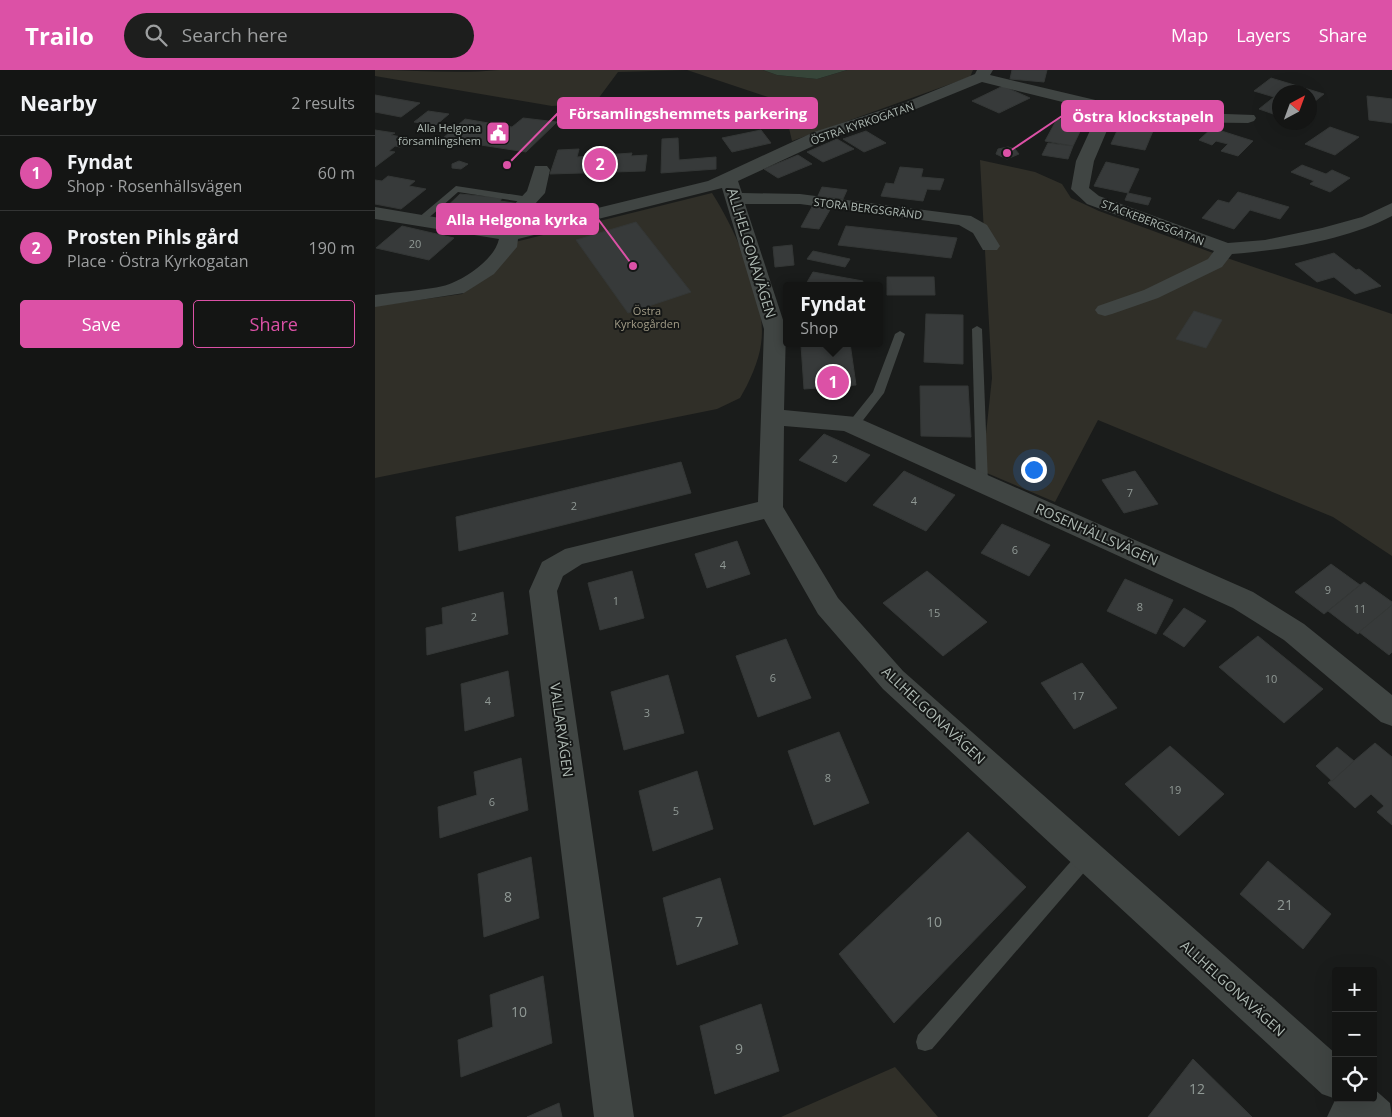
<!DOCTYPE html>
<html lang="en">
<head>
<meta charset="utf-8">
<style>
	:root { --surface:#141514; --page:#1d1e1d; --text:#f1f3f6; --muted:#9d9fa0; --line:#333434; --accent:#dc51a6 }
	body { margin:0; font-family:"Open Sans",sans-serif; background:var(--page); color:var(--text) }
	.controls { position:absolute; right:15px; bottom:15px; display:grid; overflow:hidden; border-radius:5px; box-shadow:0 5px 20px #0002 }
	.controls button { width:45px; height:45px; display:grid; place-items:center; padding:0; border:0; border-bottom:1px solid var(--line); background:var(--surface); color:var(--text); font:25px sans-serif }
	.compass { position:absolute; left:897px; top:15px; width:45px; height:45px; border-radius:50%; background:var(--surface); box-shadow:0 5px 20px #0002; rotate:41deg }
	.you { position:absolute; left:658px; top:399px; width:18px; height:18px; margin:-12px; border:4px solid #fff; border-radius:50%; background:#1a73e8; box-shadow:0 0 0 8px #1a73e833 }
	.badge { display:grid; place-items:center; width:32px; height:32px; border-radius:50%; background:var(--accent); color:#fff; font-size:16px; font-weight:700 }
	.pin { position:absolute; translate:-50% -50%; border:2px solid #fff; box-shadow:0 1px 5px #0006 }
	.popup { position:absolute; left:408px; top:212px; width:100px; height:65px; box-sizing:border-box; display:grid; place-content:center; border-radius:5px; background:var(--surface); filter:drop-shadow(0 1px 4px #0005); font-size:16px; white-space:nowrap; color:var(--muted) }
	.popup b { font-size:19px; color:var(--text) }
	.popup::after { content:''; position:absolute; left:50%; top:100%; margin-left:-10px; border:10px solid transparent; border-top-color:var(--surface) }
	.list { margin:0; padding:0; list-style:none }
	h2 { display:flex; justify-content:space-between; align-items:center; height:65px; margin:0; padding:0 20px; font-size:21px }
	h2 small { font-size:16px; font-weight:400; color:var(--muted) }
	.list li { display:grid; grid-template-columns:32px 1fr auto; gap:15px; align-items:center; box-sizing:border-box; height:75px; padding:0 20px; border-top:1px solid var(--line) }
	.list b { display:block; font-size:19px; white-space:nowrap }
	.list p { margin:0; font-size:16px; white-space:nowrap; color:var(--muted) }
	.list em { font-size:16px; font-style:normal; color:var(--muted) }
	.actions { display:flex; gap:10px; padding:15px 20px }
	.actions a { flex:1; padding:11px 0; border:1px solid var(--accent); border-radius:5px; text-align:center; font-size:18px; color:var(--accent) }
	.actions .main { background:var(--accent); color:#fff }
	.icon { flex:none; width:28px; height:28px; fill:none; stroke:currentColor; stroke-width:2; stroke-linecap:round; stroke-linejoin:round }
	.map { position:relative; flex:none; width:1017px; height:1047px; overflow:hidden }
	header { display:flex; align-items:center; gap:30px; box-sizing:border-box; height:70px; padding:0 25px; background:var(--accent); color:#fff }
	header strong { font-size:24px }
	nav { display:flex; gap:28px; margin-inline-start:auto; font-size:18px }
	.search { width:350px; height:45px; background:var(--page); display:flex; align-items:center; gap:12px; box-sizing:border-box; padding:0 18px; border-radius:28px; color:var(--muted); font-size:19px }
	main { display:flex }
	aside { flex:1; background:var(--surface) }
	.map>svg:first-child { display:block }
	.green { fill:#302f28 }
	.water { fill:#364539 }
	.building { fill:#373a3a; stroke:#343736 }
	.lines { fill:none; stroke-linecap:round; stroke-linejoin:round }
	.lane { fill:#404543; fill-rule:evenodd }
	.street { fill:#404543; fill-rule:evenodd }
	.labels { text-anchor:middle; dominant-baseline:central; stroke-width:4; stroke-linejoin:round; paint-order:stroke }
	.far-street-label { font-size:11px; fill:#aeb9b3; stroke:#151716 }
	.far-poi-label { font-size:11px; fill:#aeb9b3; stroke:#151716; text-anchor:end }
	.number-label { font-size:11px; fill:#909995 }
	.far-park-label { font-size:11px; fill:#a29c87; stroke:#151716 }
	.street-label { font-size:14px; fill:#aeb9b3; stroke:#151716 }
	.near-number-label { font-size:14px; fill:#909995 }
	.leader { fill:none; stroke:#dc51a6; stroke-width:2 }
	.callout-dot { fill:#dc51a6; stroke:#151716; stroke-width:2 }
	.callout { fill:#dc51a6; stroke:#dc51a6; stroke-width:2 }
	.callout-label { font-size:15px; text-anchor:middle; font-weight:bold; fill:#fff }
</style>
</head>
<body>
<header>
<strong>Trailo</strong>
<div class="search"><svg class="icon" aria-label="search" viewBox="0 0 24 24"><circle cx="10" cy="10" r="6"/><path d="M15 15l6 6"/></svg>Search here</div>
<nav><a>Map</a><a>Layers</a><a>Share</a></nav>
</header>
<main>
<aside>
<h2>Nearby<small>2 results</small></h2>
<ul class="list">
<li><span class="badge">1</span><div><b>Fyndat</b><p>Shop · Rosenhällsvägen</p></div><em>60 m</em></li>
<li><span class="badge">2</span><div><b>Prosten Pihls gård</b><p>Place · Östra Kyrkogatan</p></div><em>190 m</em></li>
</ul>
<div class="actions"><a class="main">Save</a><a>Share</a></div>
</aside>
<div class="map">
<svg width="1017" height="1047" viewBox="0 0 1017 1047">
	<rect width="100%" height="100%" fill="#1a1c1b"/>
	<g class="green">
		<path d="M0 0C42 0 83 4 124 0H388L402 5 442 9 472 0H598L595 7 417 71 408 32 312 0 243 2 220 33 177 36 0 6Z"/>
		<polygon points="605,90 660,102 687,114 696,128 724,141 849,187 1017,244 1017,486 958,447 723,350 680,432 607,401 617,308"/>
		<path d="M337 123C360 159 393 231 386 274 384 291 374 313 365 328L342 339 0 408V236L87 224 117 203 140 172Z"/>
		<polygon points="520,997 563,1047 406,1047"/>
	</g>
	<polygon class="water" points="388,0 472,0 442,9 402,5"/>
	<g class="building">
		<polygon points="637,0 672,0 669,12 635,9"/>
		<polygon points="896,8 949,24 934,36 934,22 904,22 904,46 884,39 899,27 879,21"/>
		<polygon points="628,16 655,28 624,43 597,31"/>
		<polygon points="0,25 45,33 26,47 0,42"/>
		<polygon points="992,26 1017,29 1017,53 994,50"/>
		<polygon points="53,41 74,44 61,55 39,52"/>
		<polygon points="693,44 712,47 698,76 670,71 682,49 690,50"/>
		<polygon points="148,48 182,52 151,82 67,69 90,49 137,57"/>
		<polygon points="747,50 780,56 770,80 736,74"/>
		<polygon points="955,57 984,67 960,85 930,74"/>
		<polygon points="837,58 878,71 863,86 846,81 853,74 841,71 837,75 824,70"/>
		<polygon points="0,60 20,63 16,65 36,69 25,77 20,76 14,81 20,82 0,97"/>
		<polygon points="386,60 396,73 357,82 347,68"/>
		<polygon points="491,61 511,73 489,82 468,69"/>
		<polygon points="303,68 304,90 341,87 341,99 286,103 287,69"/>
		<polygon points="462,69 479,79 448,92 432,82"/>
		<polygon points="673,73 698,76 693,89 667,85"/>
		<polygon points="633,77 640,79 644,84 632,89 621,84 623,79"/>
		<polygon points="204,79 202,87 257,83 256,86 272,85 270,101 175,104 183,80"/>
		<polygon points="423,85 437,94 403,108 389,99"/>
		<polygon points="84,91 93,94 86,99 77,98 77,94"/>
		<polygon points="731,92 764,99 753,123 719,116"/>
		<polygon points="927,95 951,104 957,100 975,108 955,122 935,114 939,111 916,102"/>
		<polygon points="525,97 548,99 546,107 569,109 565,120 552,119 548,131 506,126 511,113 519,114"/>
		<polygon points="13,106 40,111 34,116 51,119 26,139 0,134 0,110 7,111"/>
		<polygon points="447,117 472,120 468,129 443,126"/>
		<polygon points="863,122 914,137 905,149 875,140 859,159 827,148 843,130 854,133"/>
		<polygon points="753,123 776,128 773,135 750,130"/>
		<polygon points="85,124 127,128 125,131 145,134 123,156 62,146"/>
		<polygon points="438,135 456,138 444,159 426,157"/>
		<polygon points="261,152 316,222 253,243 201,170"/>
		<polygon points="27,156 79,168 54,190 1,178"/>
		<polygon points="471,156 582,168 576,188 463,175"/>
		<polygon points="417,175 419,195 400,197 398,177"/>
		<polygon points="438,181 475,189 470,197 432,189"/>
		<polygon points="959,183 981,200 984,199 1006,216 980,224 959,207 942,212 920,194"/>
		<polygon points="438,202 488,211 486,216 431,214"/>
		<polygon points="512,207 559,207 560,225 512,225"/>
		<polygon points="819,241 847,250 831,278 801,269"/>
		<polygon points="551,244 588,245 588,294 549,292"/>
		<polygon points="475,273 481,315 429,319 426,275"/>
		<polygon points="545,316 593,316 596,367 546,366"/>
		<polygon points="449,364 495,385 471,412 424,390"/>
		<polygon points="306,392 316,423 84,481 81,447"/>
		<polygon points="529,401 580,425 551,461 498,435"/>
		<polygon points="760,401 783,434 749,443 727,410"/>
		<polygon points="627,454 675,475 654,506 606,483"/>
		<polygon points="362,471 375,504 332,518 320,484"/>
		<polygon points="956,494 985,515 949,544 920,522"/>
		<polygon points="257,501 269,548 225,560 213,513"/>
		<polygon points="552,501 612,552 568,586 508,533"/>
		<polygon points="750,509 798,530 781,564 732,541"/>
		<polygon points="989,512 1017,532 1017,535 983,564 953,541"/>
		<polygon points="128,522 133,564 52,585 51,558 68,554 67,538"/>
		<polygon points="1017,535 1017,582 1014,585 984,562"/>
		<polygon points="809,538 831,551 809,577 788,564"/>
		<polygon points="883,566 948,619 909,653 844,597"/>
		<polygon points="411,569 436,628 383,647 361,586"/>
		<polygon points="707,593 742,638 699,659 666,613"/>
		<polygon points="133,601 139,646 90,661 86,614"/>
		<polygon points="293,605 309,663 249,680 236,622"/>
		<polygon points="464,662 494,733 439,755 413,681"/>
		<polygon points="1000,673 1017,687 1017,755 1002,742 1009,736 996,724 980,738 953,713"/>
		<polygon points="795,676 849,724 804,766 750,714"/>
		<polygon points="962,677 979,691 957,711 941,696"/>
		<polygon points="146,688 153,740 65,768 63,737 102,725 99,702"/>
		<polygon points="322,701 338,759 278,781 264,721"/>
		<polygon points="593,762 651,817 519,953 464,884"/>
		<polygon points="156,787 164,848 109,867 103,804"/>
		<polygon points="893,791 956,844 928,879 865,824"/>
		<polygon points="345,808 363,874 302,895 288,828"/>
		<polygon points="168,906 177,973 86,1007 83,970 118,957 115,925"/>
		<polygon points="386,934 404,1001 340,1024 325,956"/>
		<polygon points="818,989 877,1047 773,1047"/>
		<polygon points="184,1033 187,1047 152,1047"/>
	</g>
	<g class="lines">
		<g class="lane">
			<polygon points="81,116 154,127 159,130 154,133 83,122 49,152 43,152 43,148"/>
			<polygon points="602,256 607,259 613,413 607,418 601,413 597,259"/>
			<polygon points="525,261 530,264 509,323 482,358 474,358 472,355 474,352 498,322 520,264"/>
			<polygon points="712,778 718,780 720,786 718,792 557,979 550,981 543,979 541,972 543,965 706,780"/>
			<polygon points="961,1028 982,1028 973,1047 952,1047"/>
		</g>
		<path class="street" d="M602 0H618L615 5 733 33 793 42 879 45 881 48 879 51 873 53 793 52 739 44 719 91 714 118 724 126 853 173 890 170 947 158 987 147 1017 133V146C972 170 907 180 857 184L847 197 783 228 737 244 730 246 723 244 720 240 723 236 769 220 833 189 839 181 712 134 696 119 701 91 724 41 607 12 541 39 451 70 363 111 367 123 425 124 596 146 612 155 625 176 622 180H608L598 163 584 155 425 134H370L411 259 409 340 481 347 878 522 929 554 1017 625V656L1006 652 909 570 858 538 469 361 409 356 408 437 463 528 528 601 961 984V1028H998V1018L1015 1033 1017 1047H972L966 1042 961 1029 947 1024 508 619 443 544 389 449 207 494 188 506 182 521 259 1047H219L154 521 167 492 190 479 383 432 389 259 347 118 143 169 142 177 119 204 89 223 0 237V225C18 222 62 220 77 213 94 206 120 188 124 169L0 149V137L118 157 152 121 160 96H172L175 100 170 123 137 159 333 111 439 62 529 33 600 4Z"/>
	</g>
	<defs>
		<g id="civic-square" transform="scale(1.25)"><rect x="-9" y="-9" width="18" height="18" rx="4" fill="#dc51a6" stroke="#151716"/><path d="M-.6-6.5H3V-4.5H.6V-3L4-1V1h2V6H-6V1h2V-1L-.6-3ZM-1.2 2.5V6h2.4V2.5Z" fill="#fff"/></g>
	</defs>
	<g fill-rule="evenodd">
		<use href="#civic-square" x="123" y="63"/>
	</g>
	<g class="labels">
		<g class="far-street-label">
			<text transform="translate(487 53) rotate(-19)">ÖSTRA KYRKOGATAN</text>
			<text transform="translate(493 138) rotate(7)">STORA BERGSGRÄND</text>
			<text transform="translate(778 152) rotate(21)">STACKEBERGSGATAN</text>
		</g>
		<g class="far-poi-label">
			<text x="106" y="57">Alla Helgona<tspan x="106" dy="13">församlingshem</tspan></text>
		</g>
		<g class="number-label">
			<text x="40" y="173">20</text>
			<text x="460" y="388">2</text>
			<text x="755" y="422">7</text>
			<text x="539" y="430">4</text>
			<text x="199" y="435">2</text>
			<text x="640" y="479">6</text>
			<text x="348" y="494">4</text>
			<text x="953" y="519">9</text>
			<text x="241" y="530">1</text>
			<text x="765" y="536">8</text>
			<text x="985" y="538">11</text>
			<text x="559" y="542">15</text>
			<text x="99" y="546">2</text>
			<text x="398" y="607">6</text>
			<text x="896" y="608">10</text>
			<text x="703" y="625">17</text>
			<text x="113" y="630">4</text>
			<text x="272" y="642">3</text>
			<text x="453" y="707">8</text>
			<text x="800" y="719">19</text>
			<text x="117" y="731">6</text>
			<text x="301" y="740">5</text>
		</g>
		<g class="far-park-label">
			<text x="272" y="240">Östra<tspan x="272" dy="13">Kyrkogården</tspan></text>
		</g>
		<g class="street-label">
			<text transform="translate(377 183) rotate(73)">ALLHELGONAVÄGEN</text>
			<text transform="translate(722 464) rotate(24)">ROSENHÄLLSVÄGEN</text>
			<text transform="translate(559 645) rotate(43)">ALLHELGONAVÄGEN</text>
			<text transform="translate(187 660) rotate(82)">VALLARVÄGEN</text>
			<text transform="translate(858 918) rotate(42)">ALLHELGONAVÄGEN</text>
		</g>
		<g class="near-number-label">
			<text x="133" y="826">8</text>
			<text x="910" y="834">21</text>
			<text x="324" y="851">7</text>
			<text x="559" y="851">10</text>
			<text x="144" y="941">10</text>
			<text x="364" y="978">9</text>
			<text x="822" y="1018">12</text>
		</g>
	</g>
	<path class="leader" d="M132 95L183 43M632 83L687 46M258 196L223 149"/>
	<g class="callout-dot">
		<circle cx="132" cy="95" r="5"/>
		<circle cx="632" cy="83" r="5"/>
		<circle cx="258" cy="196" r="5"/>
	</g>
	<g class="callout">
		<rect x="183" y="28" width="259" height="30" rx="5"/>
		<rect x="687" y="31" width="161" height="30" rx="5"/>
		<rect x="62" y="134" width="161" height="30" rx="5"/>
	</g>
	<g class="callout-label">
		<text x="313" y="49">Församlingshemmets parkering</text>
		<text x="768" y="52">Östra klockstapeln</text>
		<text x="142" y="155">Alla Helgona kyrka</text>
	</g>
</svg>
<div class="controls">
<button>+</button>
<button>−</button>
<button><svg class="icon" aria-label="locate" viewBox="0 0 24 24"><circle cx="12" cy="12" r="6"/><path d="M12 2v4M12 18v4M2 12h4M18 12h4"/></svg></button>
</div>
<svg class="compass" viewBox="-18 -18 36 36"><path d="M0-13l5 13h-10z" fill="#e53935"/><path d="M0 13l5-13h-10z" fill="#9d9fa0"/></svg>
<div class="you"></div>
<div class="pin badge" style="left:458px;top:312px">1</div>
<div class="popup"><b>Fyndat</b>Shop</div>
<div class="pin badge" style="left:225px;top:94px">2</div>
</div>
</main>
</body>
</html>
